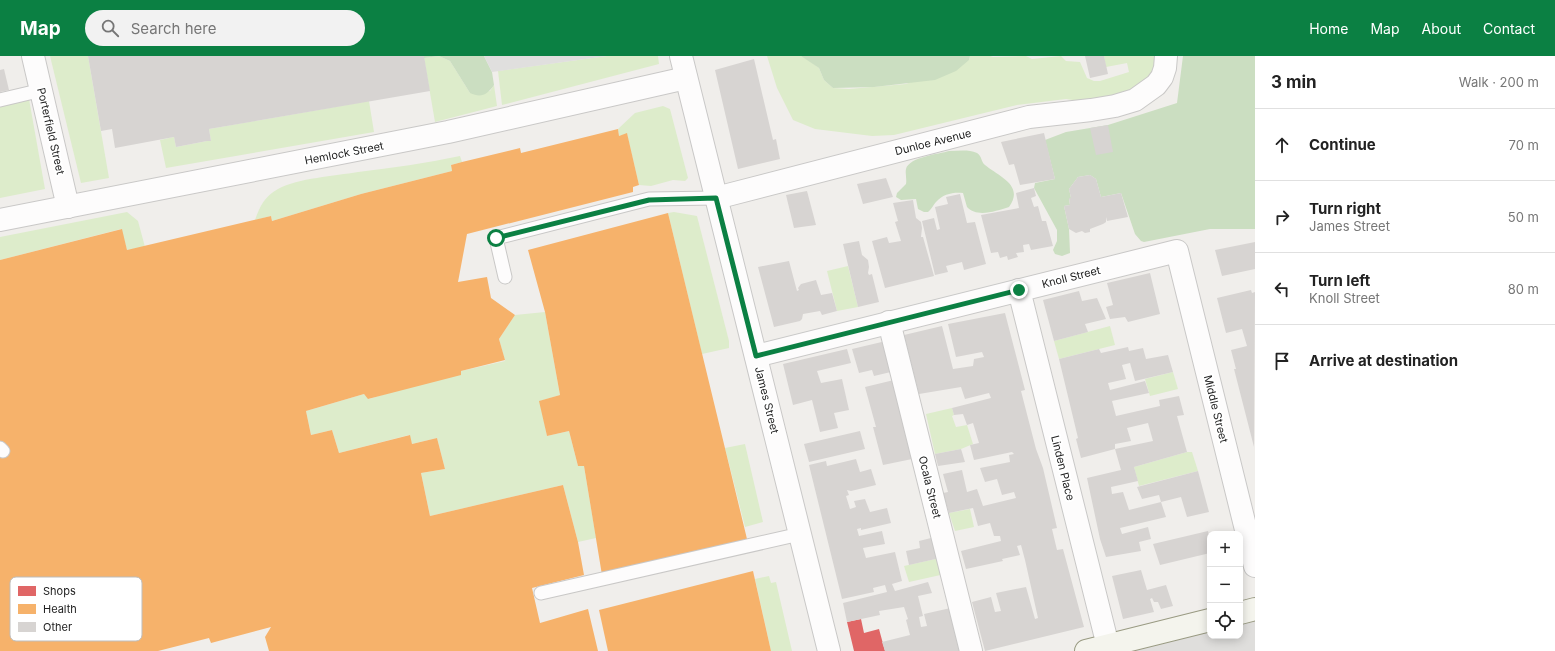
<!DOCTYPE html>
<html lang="en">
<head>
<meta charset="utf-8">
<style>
	:root { --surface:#fff; --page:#f2f2f2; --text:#222; --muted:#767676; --line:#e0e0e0; --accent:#0b8043 }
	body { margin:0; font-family:Inter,sans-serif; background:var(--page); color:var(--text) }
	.controls { position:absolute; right:12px; bottom:12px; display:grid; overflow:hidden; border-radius:8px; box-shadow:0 2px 10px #0003 }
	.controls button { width:36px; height:36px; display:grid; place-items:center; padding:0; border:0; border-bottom:1px solid var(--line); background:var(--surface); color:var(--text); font:20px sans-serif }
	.stop { position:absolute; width:12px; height:12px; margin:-9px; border:3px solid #0b8043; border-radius:50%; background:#fff }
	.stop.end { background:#0b8043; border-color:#fff; box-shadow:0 1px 4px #0008 }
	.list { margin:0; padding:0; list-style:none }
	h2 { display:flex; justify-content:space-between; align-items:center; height:52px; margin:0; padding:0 16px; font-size:17px }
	h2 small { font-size:13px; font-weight:400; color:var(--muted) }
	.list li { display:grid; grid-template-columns:26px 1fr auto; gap:12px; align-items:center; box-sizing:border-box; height:72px; padding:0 16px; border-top:1px solid var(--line) }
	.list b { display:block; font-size:15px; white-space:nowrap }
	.list p { margin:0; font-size:13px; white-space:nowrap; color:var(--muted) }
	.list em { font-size:13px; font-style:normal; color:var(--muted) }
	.icon { flex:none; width:22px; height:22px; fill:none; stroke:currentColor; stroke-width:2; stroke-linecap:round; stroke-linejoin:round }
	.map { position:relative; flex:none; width:1255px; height:595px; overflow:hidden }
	header { display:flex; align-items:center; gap:24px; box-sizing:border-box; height:56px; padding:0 20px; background:var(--accent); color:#fff }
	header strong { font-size:19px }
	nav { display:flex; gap:22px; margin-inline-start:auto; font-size:14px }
	.search { width:280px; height:36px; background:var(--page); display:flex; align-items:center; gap:10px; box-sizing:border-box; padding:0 14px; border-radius:22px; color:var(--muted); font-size:15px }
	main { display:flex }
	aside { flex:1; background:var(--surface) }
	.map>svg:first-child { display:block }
	.residential { fill:#dfdedc }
	.grass { fill:#ddeccb }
	.forest { fill:#cbdec1 }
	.parking { fill:#e0dfde }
	.shops { fill:#e06666 }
	.health { fill:#f6b26b }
	.building { fill:#d7d4d2 }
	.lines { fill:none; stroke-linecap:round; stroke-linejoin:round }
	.lane-casing { stroke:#c9c8c7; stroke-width:15 }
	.street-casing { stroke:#c9c8c7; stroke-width:24 }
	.secondary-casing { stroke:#999a82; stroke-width:24 }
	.lane { stroke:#fdfcfc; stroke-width:13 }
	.street { stroke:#fdfcfc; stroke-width:22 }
	.secondary { stroke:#f4f4ed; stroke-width:22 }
	.route { stroke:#0b8043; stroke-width:5 }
	.labels { text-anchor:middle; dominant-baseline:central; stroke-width:4; stroke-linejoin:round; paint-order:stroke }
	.street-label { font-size:11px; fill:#222; stroke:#fff }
	.key { fill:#fff; stroke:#bdbdbd; stroke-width:1 }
	.key-label { font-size:11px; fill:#222 }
</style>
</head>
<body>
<header>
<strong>Map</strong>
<div class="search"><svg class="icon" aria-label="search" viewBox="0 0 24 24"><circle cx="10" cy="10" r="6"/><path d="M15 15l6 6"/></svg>Search here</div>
<nav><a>Home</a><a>Map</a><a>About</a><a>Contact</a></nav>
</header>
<main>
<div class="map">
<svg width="1255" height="595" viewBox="0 0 1255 595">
	<rect width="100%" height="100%" fill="#f0eeeb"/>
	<polygon class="residential" points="1255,553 1255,595 1086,595 1210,564 1210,580 1240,580 1240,557"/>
	<g class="grass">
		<polygon points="50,0 88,0 109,122 81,127"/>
		<polygon points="439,0 450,5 470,37 490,35 494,29 497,50 435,66 424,2"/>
		<polygon points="607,0 658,0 659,8 502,49 498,15"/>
		<polygon points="767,0 801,0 807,3 819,12 824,24 833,32 849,33 906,28 969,4 970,0 990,0 993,1 1026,0 1032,3 1061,0 1066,5 1080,6 1087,22 1094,25 1100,25 1129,16 1127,7 1106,11 1104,0 1160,0 1144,35 1086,46 1066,43 1017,49 894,79 872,80 815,73 793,64 777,32"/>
		<polygon points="29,43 45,133 0,142 0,49"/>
		<polygon points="369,45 374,76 166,112 160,84 174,81 176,91 207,85 211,85 209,73"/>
		<polygon points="663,50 670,53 688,122 685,125 673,124 651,130 639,129 627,78 619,80 618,73 635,57"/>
		<path d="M460 100 462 106 451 109 452 115 361 138 272 165 271 160 255 164C260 150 264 141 278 133 298 122 335 120 358 116 392 112 426 107 460 100Z"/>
		<polygon points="127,156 138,165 145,191 127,194 121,173 0,204 0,181"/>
		<polygon points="674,156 697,160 729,285 729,292 702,298 668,157"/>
		<polygon points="848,210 858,251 837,255 827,215"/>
		<polygon points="545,256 560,339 540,345 547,380 569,375 578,410 584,410 596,482 578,486 563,429 430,460 421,417 445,413 437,382 412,388 409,379 339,397 332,374 311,379 306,355 364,338 369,343 461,315 505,305 499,283 515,259"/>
		<polygon points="1110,270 1115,289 1059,303 1054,285"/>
		<polygon points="1173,316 1178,333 1150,340 1145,323"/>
		<polygon points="952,352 954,359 952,360 956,371 967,369 973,388 961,393 935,398 926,358"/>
		<polygon points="745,388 763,466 745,471 725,392"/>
		<polygon points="1187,396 1192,396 1198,415 1139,430 1134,411"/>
		<polygon points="970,453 974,471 955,475 949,457"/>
		<polygon points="940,502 945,518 909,526 904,510"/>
		<polygon points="769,520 771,527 776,526 792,595 771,595 755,523"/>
	</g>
	<g class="forest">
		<path d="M424 0H484L492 16 494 29C487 39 481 42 470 37L450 5 439 0 424 2Z"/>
		<polygon points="801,0 970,0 969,4 956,15 935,24 874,31 833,32 824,24 819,12"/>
		<polygon points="1183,0 1255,0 1255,173 1210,173 1144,186 1141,185 1135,178 1121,137 1101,141 1096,123 1090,119 1078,121 1069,133 1071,142 1069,143 1070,149 1064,150 1069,173 1070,197 1062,200 1055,198 1053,194 1057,185 1057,174 1034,132 1035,127 1055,123 1045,84 1066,76 1108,69 1177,47"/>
		<path d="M949 95C958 95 968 93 977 97 982 100 981 106 985 109 998 120 1025 129 1009 151 996 155 977 162 967 151L963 137C953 136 943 138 936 146 933 149 932 153 928 156H924L918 153 916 143 901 144 896 141 897 137 906 128C907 123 905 118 906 113 909 101 939 98 949 95Z"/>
	</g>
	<polygon class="parking" points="484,0 607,0 492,16"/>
	<polygon class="shops" points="861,563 864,577 879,573 885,595 854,595 847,566"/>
	<g class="health">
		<polygon points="618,73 619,80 627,77 639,129 633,131 633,136 467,178 458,226 487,221 491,242 515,259 499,283 505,304 461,315 461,319 368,343 364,338 306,355 311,379 332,374 339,397 410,379 412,388 437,382 445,413 421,417 430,460 563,429 578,486 584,519 532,532 540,567 588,553 598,595 269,595 265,581 271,571 211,587 209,582 158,595 0,595 0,204 122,173 127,194 271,160 272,165 361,138 452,115 451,109 462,106 520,92 521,97"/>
		<polygon points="668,157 747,483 602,519 584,410 578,410 569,375 547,380 539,345 560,339 545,256 528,194"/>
		<polygon points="753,515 771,595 608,595 599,554"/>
	</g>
	<g class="building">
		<polygon points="88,0 424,0 430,35 209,73 211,85 207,85 176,91 174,81 115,92 112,73 101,75"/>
		<polygon points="1085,0 1104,0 1108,18 1090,22"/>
		<polygon points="754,3 773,84 776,83 780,103 738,113 715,14"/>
		<polygon points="4,13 9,34 0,36 0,14"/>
		<polygon points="1108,69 1113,96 1096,99 1090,72"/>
		<polygon points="1044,77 1055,123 1020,129 1014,108 1009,109 1001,86"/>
		<polygon points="1090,119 1096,123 1101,141 1121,137 1128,161 1107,165 1106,161 1106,166 1103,168 1090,173 1090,176 1085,177 1082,175 1076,177 1069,173 1064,150 1070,149 1069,142 1071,142 1069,133 1078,121"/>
		<polygon points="886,122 893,141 863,148 857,128"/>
		<polygon points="1034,132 1036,140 1031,142 1034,151 1038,150 1042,165 1046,165 1053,190 1031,194 1029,188 1023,189 1024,196 1016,197 1018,201 1008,204 1007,200 1000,202 998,196 991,197 981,159 1019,152 1016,137"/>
		<polygon points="807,135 816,169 794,172 786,139"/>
		<polygon points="960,138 967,167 975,166 986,208 964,214 962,206 946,210 948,216 935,219 922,165 934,162 937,174 940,173 935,151 948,148 946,141"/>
		<polygon points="913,144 916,162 921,166 922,172 921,181 923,181 934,220 885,232 872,185 887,181 889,187 901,185 895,166 898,165 893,147"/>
		<polygon points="859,185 862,199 868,204 869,211 868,217 869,219 872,218 879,246 858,251 843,188"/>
		<polygon points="1255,186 1255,213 1222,220 1215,194"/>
		<polygon points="789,205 797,235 799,234 798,232 801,228 816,224 821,239 832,237 837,255 822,259 820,255 803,258 802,263 800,265 774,271 758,211"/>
		<polygon points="1150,217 1160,258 1128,266 1125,261 1110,263 1106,251 1113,249 1107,227"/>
		<polygon points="1251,234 1252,237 1255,236 1254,391 1234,313 1236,313 1231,294 1247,290 1242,273 1226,277 1217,242"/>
		<polygon points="1079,235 1082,245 1097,242 1106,263 1085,268 1088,276 1054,285 1043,244"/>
		<polygon points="1005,257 1025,334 1021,335 1036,393 1043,412 1057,472 1052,473 1057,494 1063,493 1084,571 985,595 972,546 991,541 995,556 1001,555 996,537 1026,531 1035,563 1038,562 1025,504 1021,489 1017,490 1020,499 1002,503 1003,505 966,513 961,495 1001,485 1000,480 994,480 990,467 978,470 973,452 949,457 943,437 948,436 943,418 962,414 967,436 977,433 983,450 1016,442 1014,436 1002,439 997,423 985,426 980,412 1010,406 1009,399 1014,398 1012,396 974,404 970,389 979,387 973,367 967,369 963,358 954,359 952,352 991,342 989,337 965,343 961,331 919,338 904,279 942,270 953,313 973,310 974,303 984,301 982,296 956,301 948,268"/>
		<polygon points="886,285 895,315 874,320 872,314 859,317 852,293"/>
		<polygon points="1128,291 1129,295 1143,292 1146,303 1168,299 1173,316 1135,325 1130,307 1122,309 1126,323 1108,327 1110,334 1145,325 1149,337 1112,345 1116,360 1160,350 1159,344 1179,340 1184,359 1177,360 1187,396 1134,411 1138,425 1111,431 1112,438 1123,436 1129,454 1161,446 1159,439 1142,443 1137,431 1198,415 1209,456 1187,461 1181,441 1161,446 1166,461 1120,472 1122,478 1148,471 1151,483 1139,486 1141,495 1106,501 1100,483 1087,422 1121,414 1115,393 1153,385 1148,367 1127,372 1131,385 1115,388 1115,393 1081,402 1076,383 1078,382 1059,303 1099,293 1101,297"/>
		<polygon points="847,293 851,307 817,315 821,327 842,323 849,354 834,357 838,372 820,376 812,344 793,349 783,308"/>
		<polygon points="894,324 917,402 883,409 873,371 876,371 865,331"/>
		<polygon points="860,375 865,393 809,406 804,388"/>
		<polygon points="961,393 965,406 938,410 935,398"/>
		<polygon points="856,403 860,416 871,413 876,429 851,435 847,434 849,439 846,440 850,453 856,451 854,445 865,443 870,456 887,452 891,467 861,474 861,472 857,473 859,480 882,475 885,488 863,492 866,502 895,496 902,525 892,528 895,535 928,526 932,537 918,540 923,560 919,561 921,571 927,570 924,558 955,551 964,595 885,595 882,586 910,579 906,564 908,563 904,551 879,555 880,559 847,566 843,547 887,536 885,529 873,532 874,536 842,543 809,409 826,405 827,410"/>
		<polygon points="1208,475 1210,483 1210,497 1160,509 1153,488"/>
		<polygon points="935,481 940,502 909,509 906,495 920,492 919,485"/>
		<polygon points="1141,514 1147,534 1166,529 1173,550 1161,553 1158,546 1154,546 1152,542 1150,543 1154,556 1123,563 1112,520"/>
	</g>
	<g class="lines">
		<g class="lane-casing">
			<g id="lane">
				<polyline points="0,44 42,34"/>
				<polyline points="505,221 496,182 649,143 716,142"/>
				<polyline points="0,392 3,395"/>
				<polyline points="541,537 800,478"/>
			</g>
		</g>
		<g class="street-casing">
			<g id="street">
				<polyline points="33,0 68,151"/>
				<polyline points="681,0 829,595"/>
				<polyline points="716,142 1029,61 1091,54 1115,50 1135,44 1156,29 1162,21 1165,12 1166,0"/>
				<polyline points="0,164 448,76 686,22"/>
				<polyline points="1019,234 1108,590"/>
				<polyline points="889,266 971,595"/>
				<polyline points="756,300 1177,195 1255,510"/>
			</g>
		</g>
		<g class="secondary-casing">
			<g id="secondary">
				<polyline points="1240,557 1255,553"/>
				<polyline points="1086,595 1210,564"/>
			</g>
		</g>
		<use href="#lane" class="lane"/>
		<use href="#street" class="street"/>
		<use href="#secondary" class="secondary"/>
	</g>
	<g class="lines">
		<polyline class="route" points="496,182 649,144 716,142 756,300 1019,234"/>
	</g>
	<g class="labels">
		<g class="street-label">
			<text transform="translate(51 75) rotate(77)">Porterfield Street</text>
			<text transform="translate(933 86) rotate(-14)">Dunloe Avenue</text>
			<text transform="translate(344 97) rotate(-11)">Hemlock Street</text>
			<text transform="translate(1071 221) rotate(-14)">Knoll Street</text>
			<text transform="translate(767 344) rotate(76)">James Street</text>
			<text transform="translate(1216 353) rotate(76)">Middle Street</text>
			<text transform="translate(1063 412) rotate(76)">Linden Place</text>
			<text transform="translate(930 431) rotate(76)">Ocala Street</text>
		</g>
	</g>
	<rect x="10" y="521" width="132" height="64" rx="6" class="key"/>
	<rect x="18" y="530" width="18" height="10" fill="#e06666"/>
	<rect x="18" y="548" width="18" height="10" fill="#f6b26b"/>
	<rect x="18" y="566" width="18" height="10" fill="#d7d4d2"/>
	<g class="key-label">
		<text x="43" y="539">Shops</text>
		<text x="43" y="557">Health</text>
		<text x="43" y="575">Other</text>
	</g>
</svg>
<div class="controls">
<button>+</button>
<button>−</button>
<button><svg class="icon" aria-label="locate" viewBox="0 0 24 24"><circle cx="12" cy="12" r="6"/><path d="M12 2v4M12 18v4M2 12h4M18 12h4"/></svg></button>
</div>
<div class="stop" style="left:496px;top:182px"></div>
<div class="stop end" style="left:1019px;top:234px"></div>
</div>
<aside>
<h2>3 min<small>Walk · 200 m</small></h2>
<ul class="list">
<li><svg class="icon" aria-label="ahead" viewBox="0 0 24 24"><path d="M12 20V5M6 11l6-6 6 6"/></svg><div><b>Continue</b></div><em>70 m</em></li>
<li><svg class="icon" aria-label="right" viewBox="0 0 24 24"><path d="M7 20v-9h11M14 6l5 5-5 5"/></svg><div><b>Turn right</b><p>James Street</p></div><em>50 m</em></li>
<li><svg class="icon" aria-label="left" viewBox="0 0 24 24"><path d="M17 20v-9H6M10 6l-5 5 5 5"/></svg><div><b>Turn left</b><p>Knoll Street</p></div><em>80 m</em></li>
<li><svg class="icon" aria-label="arrive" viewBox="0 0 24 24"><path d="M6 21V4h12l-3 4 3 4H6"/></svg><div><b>Arrive at destination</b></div></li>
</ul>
</aside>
</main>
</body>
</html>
